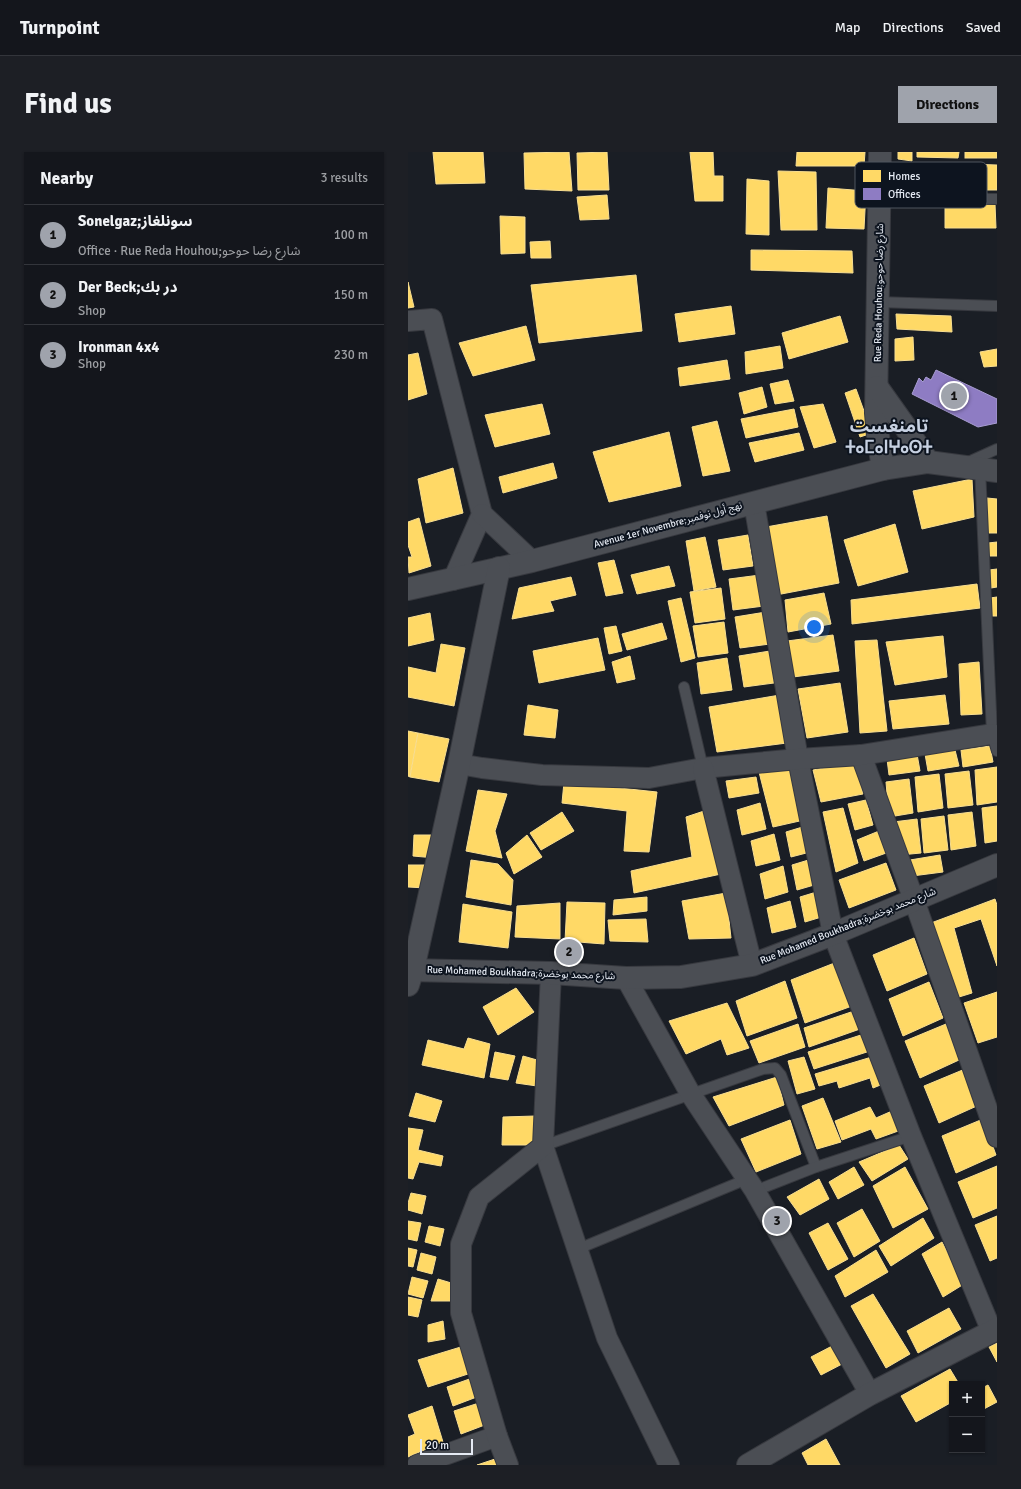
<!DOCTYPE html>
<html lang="en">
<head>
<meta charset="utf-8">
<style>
	:root { --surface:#14161c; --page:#1d1f25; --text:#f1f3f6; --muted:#9d9fa3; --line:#33353b; --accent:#9fa3ac }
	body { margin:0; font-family:Signika,"Noto Sans Arabic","Noto Sans Tifinagh",sans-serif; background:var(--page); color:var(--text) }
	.controls { position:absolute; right:12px; bottom:12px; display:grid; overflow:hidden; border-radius:0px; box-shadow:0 1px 3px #0004 }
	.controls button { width:36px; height:36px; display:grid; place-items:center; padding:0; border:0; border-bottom:1px solid var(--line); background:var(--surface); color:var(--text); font:20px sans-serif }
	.scale { position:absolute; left:12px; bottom:10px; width:53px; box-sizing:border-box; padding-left:4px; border:2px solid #e6ebf4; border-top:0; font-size:11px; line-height:14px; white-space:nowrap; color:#e6ebf4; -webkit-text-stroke:3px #0d141f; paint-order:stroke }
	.you { position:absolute; left:406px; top:475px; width:14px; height:14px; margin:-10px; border:3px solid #fff; border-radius:50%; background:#1a73e8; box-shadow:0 0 0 6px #1a73e833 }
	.badge { display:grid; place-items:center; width:26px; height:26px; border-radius:50%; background:var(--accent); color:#111; font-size:13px; font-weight:700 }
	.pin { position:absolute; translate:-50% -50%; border:2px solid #fff; box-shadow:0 1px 4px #0006 }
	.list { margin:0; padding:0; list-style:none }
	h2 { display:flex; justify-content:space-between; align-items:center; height:52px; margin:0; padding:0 16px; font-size:17px }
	h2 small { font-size:13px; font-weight:400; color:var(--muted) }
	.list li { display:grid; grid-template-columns:26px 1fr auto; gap:12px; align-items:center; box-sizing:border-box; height:60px; padding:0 16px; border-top:1px solid var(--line) }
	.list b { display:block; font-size:15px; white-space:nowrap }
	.list p { margin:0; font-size:13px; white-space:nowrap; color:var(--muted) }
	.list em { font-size:13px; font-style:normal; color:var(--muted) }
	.map { position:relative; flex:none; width:589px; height:1313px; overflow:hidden; border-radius:0px }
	header { display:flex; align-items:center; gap:24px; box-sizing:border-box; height:56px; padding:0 20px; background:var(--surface); border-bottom:1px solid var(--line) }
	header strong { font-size:19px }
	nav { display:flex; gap:22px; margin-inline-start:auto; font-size:14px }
	.intro { display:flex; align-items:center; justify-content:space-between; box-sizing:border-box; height:96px; padding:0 24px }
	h1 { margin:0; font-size:28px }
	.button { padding:10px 18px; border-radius:0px; background:var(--accent); color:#111; font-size:14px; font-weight:700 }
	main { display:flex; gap:24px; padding:0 24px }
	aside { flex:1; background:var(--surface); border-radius:0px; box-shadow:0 1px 3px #0004 }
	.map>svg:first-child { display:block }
	.homes { fill:#ffd966; stroke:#f8de91 }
	.offices { fill:#8e7cc3; stroke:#a89dd2 }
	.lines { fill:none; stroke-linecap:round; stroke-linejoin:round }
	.service-casing { stroke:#37393f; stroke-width:12 }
	.minor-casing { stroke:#37393f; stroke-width:22 }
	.tertiary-casing { stroke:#37393f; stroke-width:24 }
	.secondary-casing { stroke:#37393f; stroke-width:24 }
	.service { stroke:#4b4e54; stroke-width:10 }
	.minor { stroke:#4b4e54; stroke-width:20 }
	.tertiary { stroke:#4b4e54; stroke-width:22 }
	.secondary { stroke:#4b4e54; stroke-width:22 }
	.labels { text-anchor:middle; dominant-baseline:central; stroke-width:4; stroke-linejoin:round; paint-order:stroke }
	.street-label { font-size:10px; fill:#e6ebf4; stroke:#0d141f }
	.town-label { font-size:18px; font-weight:bold; fill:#c7d1e2; stroke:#0d141f }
	.key { fill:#0d141f; stroke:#4e545f; stroke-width:1 }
	.key-label { font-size:11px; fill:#e6ebf4 }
</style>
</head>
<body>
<header>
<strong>Turnpoint</strong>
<nav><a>Map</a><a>Directions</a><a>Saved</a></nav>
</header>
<div class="intro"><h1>Find us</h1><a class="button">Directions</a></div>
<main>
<aside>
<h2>Nearby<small>3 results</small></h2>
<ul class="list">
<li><span class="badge">1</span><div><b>Sonelgaz;سونلغاز</b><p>Office · Rue Reda Houhou;شارع رضا حوحو</p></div><em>100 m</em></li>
<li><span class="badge">2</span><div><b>Der Beck;در بك</b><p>Shop</p></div><em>150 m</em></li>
<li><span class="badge">3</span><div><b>Ironman 4x4</b><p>Shop</p></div><em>230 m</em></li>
</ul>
</aside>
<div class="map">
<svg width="589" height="1313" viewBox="0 0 589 1313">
	<rect width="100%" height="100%" fill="#1a1e25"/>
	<g class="homes">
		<polygon points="25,0 75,0 77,31 28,32"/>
		<polygon points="161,0 164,39 117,37 116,1"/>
		<polygon points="199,0 201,38 170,38 169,1"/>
		<polygon points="282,0 305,0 306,24 315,24 315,49 287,49"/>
		<polygon points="389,0 457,0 456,14 388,14"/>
		<polygon points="490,0 504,0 504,9 490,7"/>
		<polygon points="509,0 551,0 550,6 509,5"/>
		<rect x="557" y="0" width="32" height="6"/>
		<polygon points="560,12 589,13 589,38 560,38"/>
		<polygon points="370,19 408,20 409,78 373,78"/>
		<polygon points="339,27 361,29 361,83 338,82"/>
		<polygon points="420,36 458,39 456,77 418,76"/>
		<polygon points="199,43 201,67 172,68 169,45"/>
		<polygon points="587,52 588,76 537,76 537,54"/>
		<polygon points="92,64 117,65 117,101 93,102"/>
		<polygon points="142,89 143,106 123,106 122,90"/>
		<polygon points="343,98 444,99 445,121 343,118"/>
		<polygon points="228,123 234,179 131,191 123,133"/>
		<polygon points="0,130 6,155 0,156"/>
		<polygon points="323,154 327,182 271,190 267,162"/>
		<polygon points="488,162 543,164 544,180 489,177"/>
		<polygon points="432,164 440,190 381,207 374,181"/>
		<polygon points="118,174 127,208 65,224 51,191"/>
		<polygon points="505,185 506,208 487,209 487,187"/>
		<polygon points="372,194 375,216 338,222 337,200"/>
		<polygon points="589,197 589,214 576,215 572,200"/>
		<polygon points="10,201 19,242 0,248 0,203"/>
		<polygon points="319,208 322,227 272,234 270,216"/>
		<polygon points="380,228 386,249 367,252 362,232"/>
		<polygon points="354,235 359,255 336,262 331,241"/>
		<polygon points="448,237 464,281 452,285 437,241"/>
		<polygon points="134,252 142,282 87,295 77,263"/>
		<polygon points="415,252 428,290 406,296 392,255"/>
		<polygon points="386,257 390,275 338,286 333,267"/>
		<polygon points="309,269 322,319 295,324 284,275"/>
		<polygon points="261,280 273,334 201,350 185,300"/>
		<polygon points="391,281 396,298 347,310 341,291"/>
		<polygon points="145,311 149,326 95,341 91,325"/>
		<polygon points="45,316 55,361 18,371 10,327"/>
		<polygon points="564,327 566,365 514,377 505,339"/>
		<polygon points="579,346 589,347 589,381 579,381"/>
		<polygon points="419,364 431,431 368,443 358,375"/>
		<polygon points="11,366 23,414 1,421 0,405 4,405 0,393 0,370"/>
		<polygon points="487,372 500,420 450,434 436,388"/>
		<polygon points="340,383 345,414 315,418 310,388"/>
		<polygon points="297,385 308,435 286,439 278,389"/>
		<polygon points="589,390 589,404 581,404 580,391"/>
		<polygon points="206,408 215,441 198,444 190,411"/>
		<polygon points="261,414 267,434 229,442 223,423"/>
		<polygon points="589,417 589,435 583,436 581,418"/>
		<polygon points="352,423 356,454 325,458 321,427"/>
		<polygon points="163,425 168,443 142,449 146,459 104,467 111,436"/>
		<polygon points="569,432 572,456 444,472 443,448"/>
		<polygon points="313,436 317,467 287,471 282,440"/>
		<polygon points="416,441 423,472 380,480 377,448"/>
		<polygon points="589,445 589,464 584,464 582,446"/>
		<polygon points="273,446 287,506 273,510 260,449"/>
		<polygon points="358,460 362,492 332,496 327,465"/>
		<polygon points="22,461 26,488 0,494 0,466"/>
		<polygon points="316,470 320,501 290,505 285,474"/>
		<polygon points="254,471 259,487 219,498 214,482"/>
		<polygon points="208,474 214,499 201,502 196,476"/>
		<polygon points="425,483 431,519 385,525 379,489"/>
		<polygon points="535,484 539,525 487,533 478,490"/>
		<polygon points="190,486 197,518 131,531 125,499"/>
		<polygon points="469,488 479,579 452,581 447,489"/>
		<polygon points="33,492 57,496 46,554 0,545 0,515 28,521"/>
		<polygon points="362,499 366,531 336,535 331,504"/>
		<polygon points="222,504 227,527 209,531 204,510"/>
		<polygon points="319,506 324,538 293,542 289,511"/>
		<polygon points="571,510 574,562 553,563 551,512"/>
		<polygon points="432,531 440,580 399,586 390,537"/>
		<polygon points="372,543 379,591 309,600 301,555"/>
		<polygon points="537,543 541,572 485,577 481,549"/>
		<polygon points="120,553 150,558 147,586 116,583"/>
		<polygon points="0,579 10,581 2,625 0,624"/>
		<polygon points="10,581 41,587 31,630 2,625"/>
		<polygon points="582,594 585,610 555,615 553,598"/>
		<polygon points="547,598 551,614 520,619 517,602"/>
		<polygon points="509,602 512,619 481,623 479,607"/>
		<polygon points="447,610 455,642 413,650 405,618"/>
		<polygon points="589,615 589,650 569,653 567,618"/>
		<polygon points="385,617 396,668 365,675 351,620"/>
		<polygon points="561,619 565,653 540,656 537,622"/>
		<polygon points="531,622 535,656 510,660 507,625"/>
		<polygon points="348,625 351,641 321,646 318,629"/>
		<polygon points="501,627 505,661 481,665 478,630"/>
		<polygon points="156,630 249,640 241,700 216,699 219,659 154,651"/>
		<polygon points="70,638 99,642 87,679 94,706 58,699"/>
		<polygon points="458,648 465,673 447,678 440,652"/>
		<polygon points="352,651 358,677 334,683 329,658"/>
		<polygon points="589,654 589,689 577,691 574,656"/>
		<polygon points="435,656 450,711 428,720 415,660"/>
		<polygon points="299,658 313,722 226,741 223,719 284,705 278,665"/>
		<polygon points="154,660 166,679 133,698 122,681"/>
		<polygon points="564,660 568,694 543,698 540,663"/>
		<polygon points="536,664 540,698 516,701 513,667"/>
		<polygon points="509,667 513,701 492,703 485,670"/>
		<polygon points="401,673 406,699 383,705 378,680"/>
		<polygon points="471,679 481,700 456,709 449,688"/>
		<polygon points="366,682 372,708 348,714 343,689"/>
		<polygon points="6,683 28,683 27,706 5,704"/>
		<polygon points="119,683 134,705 106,722 98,701"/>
		<polygon points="532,703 535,720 504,724 502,708"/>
		<polygon points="407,706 413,731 389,738 384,713"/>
		<polygon points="63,708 90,712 105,728 103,753 58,745"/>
		<polygon points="478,711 488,738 441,756 431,728"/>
		<polygon points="0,713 18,713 18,736 0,735"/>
		<polygon points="375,714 380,740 357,747 352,722"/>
		<polygon points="415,738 420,763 397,770 392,745"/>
		<polygon points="318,741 323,786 281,787 274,749"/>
		<polygon points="239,745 239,759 205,763 206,748"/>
		<polygon points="587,747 589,753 589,814 573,767 546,776 564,841 551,845 523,771"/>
		<polygon points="382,749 388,775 364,781 359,756"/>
		<polygon points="159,750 197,751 196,792 157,789"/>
		<polygon points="152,751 152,787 107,785 109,754"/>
		<polygon points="55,752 104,760 100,796 51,790"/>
		<polygon points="238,767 240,790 202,789 200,768"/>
		<polygon points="506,786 519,822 479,839 465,803"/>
		<polygon points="429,810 444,854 397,871 383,828"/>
		<polygon points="377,829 389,866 339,884 328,849"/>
		<polygon points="521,830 535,866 495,884 481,847"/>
		<polygon points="108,836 126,860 90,883 75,855"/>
		<polygon points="589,840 589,885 570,891 556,851"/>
		<polygon points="319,851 341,896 319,903 313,887 278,902 261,869"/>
		<polygon points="446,859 452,877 401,895 396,876"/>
		<polygon points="390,872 397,895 351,911 342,889"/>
		<polygon points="538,872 551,908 512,926 497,889"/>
		<polygon points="456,882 462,899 406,917 400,900"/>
		<polygon points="60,886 82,892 76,926 14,913 20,888 56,897"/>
		<polygon points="87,900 107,904 100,928 82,925"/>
		<polygon points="115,904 129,908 129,934 108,931"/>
		<polygon points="467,904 475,932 465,936 462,926 431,936 429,929 411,934 407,922"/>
		<polygon points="396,905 407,937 389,942 380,909"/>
		<polygon points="557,917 571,953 531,971 516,934"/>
		<polygon points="369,925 376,953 321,974 305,945"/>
		<polygon points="8,941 34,949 27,970 1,964"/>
		<polygon points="415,946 433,990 409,997 394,954"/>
		<polygon points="462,955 468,966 484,959 493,978 468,987 463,977 434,988 427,969"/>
		<polygon points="127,964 126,993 94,993 95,965"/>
		<polygon points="575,967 588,1003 548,1021 534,984"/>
		<polygon points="382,968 393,1002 348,1020 333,987"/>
		<polygon points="0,976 15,978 10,998 35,1004 33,1014 11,1010 5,1027 0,1026"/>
		<polygon points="491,993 500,1007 464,1029 451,1010"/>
		<polygon points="589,1014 589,1056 565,1066 550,1030"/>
		<polygon points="446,1015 456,1033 430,1047 421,1030"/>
		<polygon points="497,1015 520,1057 485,1076 465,1034"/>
		<polygon points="411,1027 421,1047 392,1063 379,1045"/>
		<polygon points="3,1041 18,1044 14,1062 0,1058 0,1051"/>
		<polygon points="454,1057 472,1089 446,1105 429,1071"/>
		<polygon points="589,1064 589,1106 582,1109 567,1073"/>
		<polygon points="515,1066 526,1086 483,1114 471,1094"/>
		<polygon points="0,1069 13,1071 9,1089 0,1087"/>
		<polygon points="420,1071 440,1107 420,1118 401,1081"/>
		<polygon points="21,1074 36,1077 32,1094 17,1090"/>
		<polygon points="534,1090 556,1132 535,1145 514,1102"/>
		<polygon points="0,1096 9,1098 5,1115 0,1114"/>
		<polygon points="468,1098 480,1120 437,1145 427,1124"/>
		<polygon points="13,1101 28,1105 24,1122 9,1118"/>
		<polygon points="4,1125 20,1129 15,1146 0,1142"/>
		<polygon points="30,1127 50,1133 52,1149 23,1149"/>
		<polygon points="465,1142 502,1202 478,1216 443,1154"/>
		<polygon points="0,1145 14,1148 10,1165 0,1163"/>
		<polygon points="541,1156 553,1177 510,1201 499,1179"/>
		<polygon points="35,1169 37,1187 20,1190 20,1173"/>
		<polygon points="589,1191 589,1210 581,1195"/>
		<polygon points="426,1193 436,1211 413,1223 403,1205"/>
		<polygon points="56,1194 63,1221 20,1235 10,1208"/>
		<polygon points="542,1217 551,1232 544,1232 544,1250 508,1270 493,1244"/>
		<polygon points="67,1225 74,1243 45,1254 39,1235"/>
		<polygon points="580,1233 589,1250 574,1258 574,1236"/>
		<polygon points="74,1250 82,1271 53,1282 46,1259"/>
		<polygon points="24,1254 35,1290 0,1305 0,1285 7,1282 0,1263"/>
		<polygon points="418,1287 432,1313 400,1313 394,1301"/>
		<polygon points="87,1307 90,1313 69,1313"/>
	</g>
	<polygon class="offices" points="528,218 589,247 589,271 570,275 504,242 511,226 515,230 518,225 523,228"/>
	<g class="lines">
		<g class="service-casing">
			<g id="service">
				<polyline points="472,46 589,47"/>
				<polyline points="471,150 589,154"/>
				<polyline points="558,311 589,297"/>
				<polyline points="572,316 584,582 589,599"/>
				<polyline points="276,535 295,616"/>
				<polyline points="135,994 355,917 367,916 373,923 408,1015"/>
				<polyline points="347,1039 408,1015 503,984"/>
				<polyline points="170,1097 339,1027"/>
			</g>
		</g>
		<g class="minor-casing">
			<g id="minor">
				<polyline points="0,169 24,167 74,362 45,428"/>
				<polyline points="346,351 390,607 425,782 503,984 584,1180"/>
				<polyline points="74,362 124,409"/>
				<polyline points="453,603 506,748 589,985"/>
				<polyline points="51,612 74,616 134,623 241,626 295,616 390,607 453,603 584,582"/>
				<polyline points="295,616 344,813"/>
				<polyline points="218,826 282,941 347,1039 462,1242"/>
				<polyline points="135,994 199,1186 261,1313"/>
				<polyline points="9,1313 89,1284"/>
				<polyline points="100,1313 89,1284 53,1161 53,1092 71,1045 135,994 143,821"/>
			</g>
		</g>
		<g class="tertiary-casing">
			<g id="tertiary">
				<polyline points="472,0 468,261 470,284 475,317"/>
				<polyline points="469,235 496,273 520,310"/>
				<polyline points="0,818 143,821 218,826 273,825 344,813 425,782 589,713"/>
				<polyline points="340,1313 462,1242 589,1177"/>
			</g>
		</g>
		<g class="secondary-casing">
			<g id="secondary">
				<polyline points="0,437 124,409 475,317 520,310 589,319"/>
				<polyline points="0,833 5,817 51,612 91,416"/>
			</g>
		</g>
		<use href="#service" class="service"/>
		<use href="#minor" class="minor"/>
		<use href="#tertiary" class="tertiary"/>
		<use href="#secondary" class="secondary"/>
	</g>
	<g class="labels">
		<g class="street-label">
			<text transform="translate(471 141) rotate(-89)">Rue Reda Houhou;شارع رضا حوحو</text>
			<text transform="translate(260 373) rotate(-15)">Avenue 1er Novembre;نهج أول نوفمبر</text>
			<text transform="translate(440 774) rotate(-22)">Rue Mohamed Boukhadra;شارع محمد بوخضرة</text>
			<text transform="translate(113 821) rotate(2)">Rue Mohamed Boukhadra;شارع محمد بوخضرة</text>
		</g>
		<g class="town-label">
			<text x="481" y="274">تامنغست<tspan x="481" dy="21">ⵜⴰⵎⴰⵏⵖⴰⵙⵜ</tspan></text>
		</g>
	</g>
	<rect x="447" y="10" width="132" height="46" rx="6" class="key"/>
	<rect x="455" y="18" width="18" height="12" fill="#ffd966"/>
	<rect x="455" y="36" width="18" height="12" fill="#8e7cc3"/>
	<g class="key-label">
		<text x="480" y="28">Homes</text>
		<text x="480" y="46">Offices</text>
	</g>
</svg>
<div class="controls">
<button>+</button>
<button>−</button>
</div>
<div class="scale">20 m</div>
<div class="you"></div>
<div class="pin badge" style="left:546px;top:244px">1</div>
<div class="pin badge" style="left:161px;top:800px">2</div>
<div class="pin badge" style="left:369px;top:1069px">3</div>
</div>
</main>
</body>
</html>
